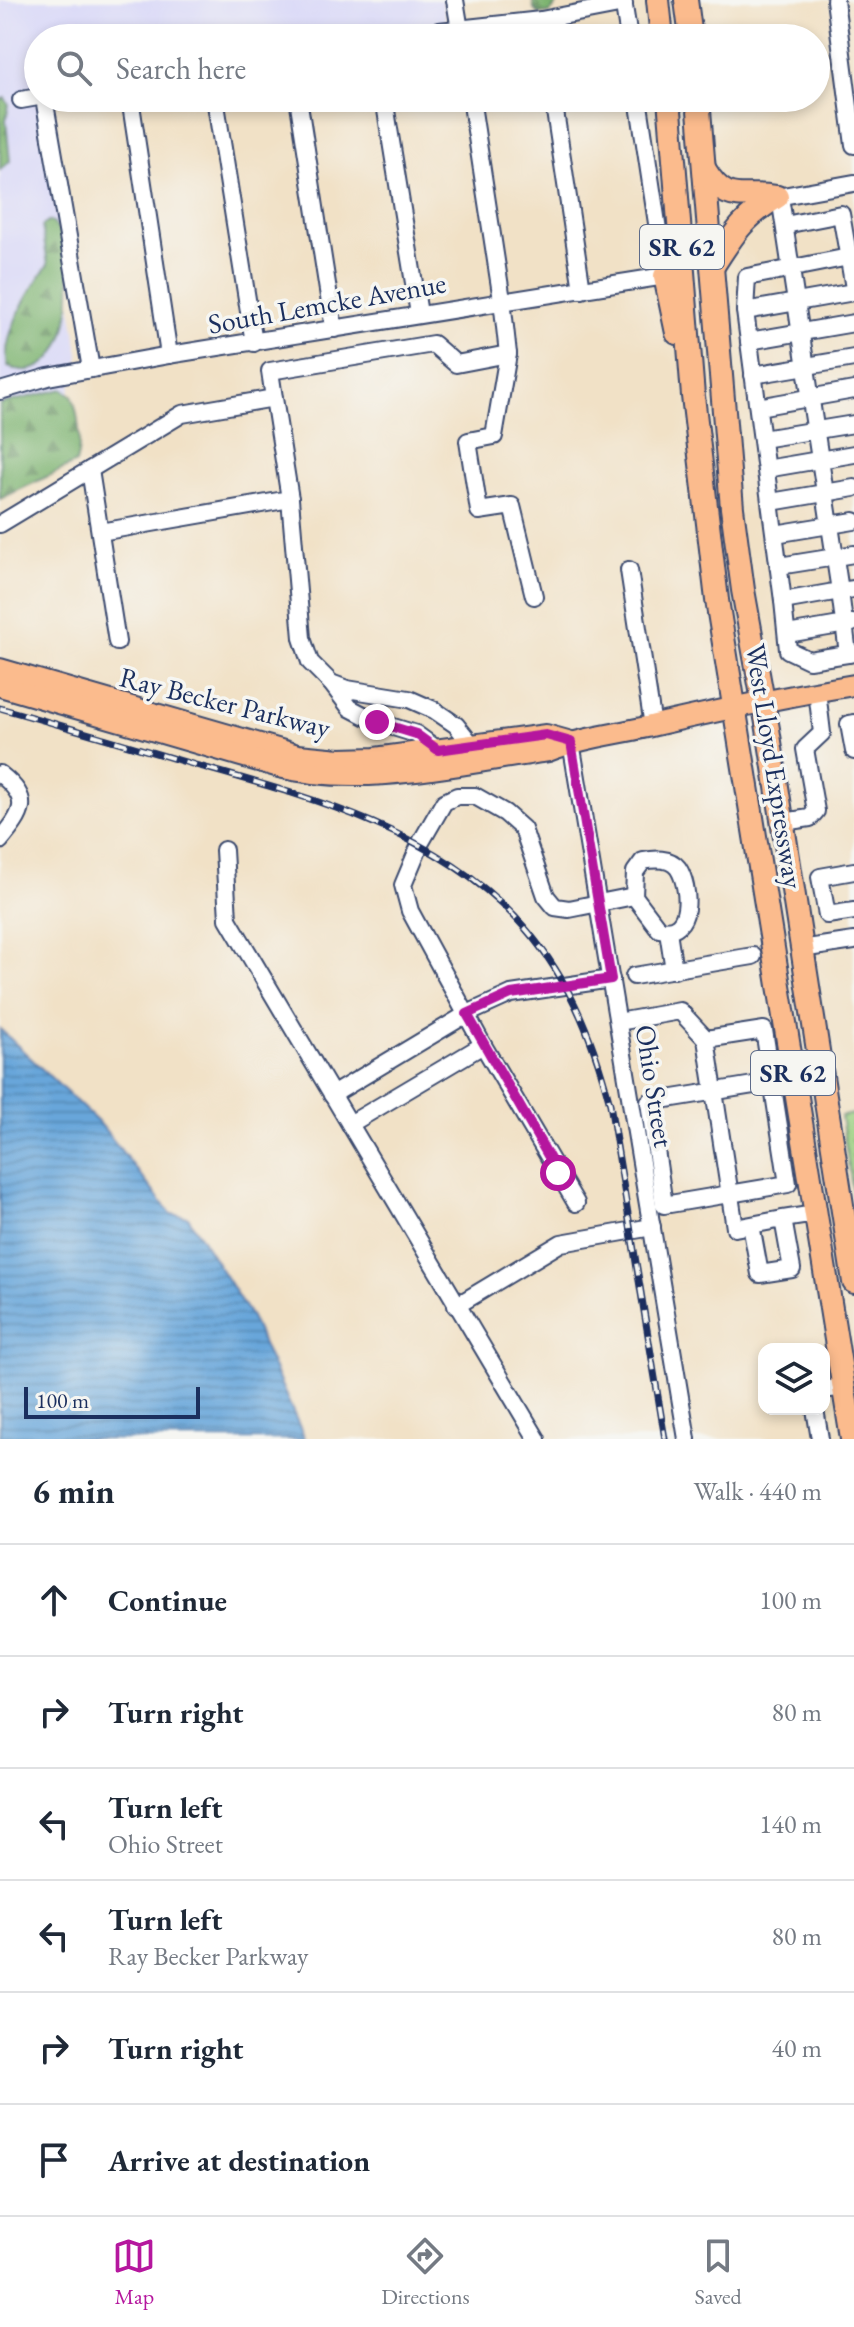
<!DOCTYPE html>
<html lang="en">
<head>
<meta charset="utf-8">
<style>
	:root { --surface:#fff; --page:#f6f6f7; --text:#1f2937; --muted:#747a83; --line:#e0e1e3; --accent:#b5179e }
	body { margin:0; font-family:"EB Garamond",serif; background:var(--page); color:var(--text) }
	.controls { position:absolute; right:24px; bottom:24px; display:grid; overflow:hidden; border-radius:16px; box-shadow:0 4px 12px #0003 }
	.controls button { width:72px; height:72px; display:grid; place-items:center; padding:0; border:0; border-bottom:2px solid var(--line); background:var(--surface); color:var(--text); font:40px sans-serif }
	.scale { position:absolute; left:24px; bottom:20px; width:176px; box-sizing:border-box; padding-left:8px; border:4px solid #1b2f5e; border-top:0; font-size:22px; line-height:28px; white-space:nowrap; color:#1b2f5e; -webkit-text-stroke:6px #f6f6f2; paint-order:stroke }
	.stop { position:absolute; width:24px; height:24px; margin:-18px; border:6px solid #b5179e; border-radius:50%; background:#fff }
	.stop.end { background:#b5179e; border-color:#fff; box-shadow:0 2px 8px #0008 }
	.list { margin:0; padding:0; list-style:none }
	h2 { display:flex; justify-content:space-between; align-items:center; height:104px; margin:0; padding:0 32px; font-size:34px }
	h2 small { font-size:26px; font-weight:400; color:var(--muted) }
	.list li { display:grid; grid-template-columns:52px 1fr auto; gap:24px; align-items:center; box-sizing:border-box; height:112px; padding:0 32px; border-top:2px solid var(--line) }
	.list b { display:block; font-size:30px; white-space:nowrap }
	.list p { margin:0; font-size:26px; white-space:nowrap; color:var(--muted) }
	.list em { font-size:26px; font-style:normal; color:var(--muted) }
	.icon { flex:none; width:44px; height:44px; fill:none; stroke:currentColor; stroke-width:2; stroke-linecap:round; stroke-linejoin:round }
	.map { position:relative; flex:none; width:854px; height:1439px; overflow:hidden }
	.search { position:absolute; background:var(--surface); box-shadow:0 4px 12px #0003; left:24px; right:24px; top:24px; height:88px; display:flex; align-items:center; gap:20px; box-sizing:border-box; padding:0 28px; border-radius:44px; color:var(--muted); font-size:30px }
	.sheet { height:776px; background:var(--surface) }
	nav { display:flex; justify-content:space-around; align-items:center; box-sizing:border-box; height:112px; border-top:2px solid var(--line); background:var(--surface); font-size:22px; color:var(--muted) }
	nav a { display:grid; justify-items:center; gap:4px }
	nav .on { color:var(--accent) }
	.map>svg:first-child { display:block }
	.built { fill:#d8d7f8 }
	.forest { fill:url(#forest-firs); stroke:#4c7066; stroke-width:2 }
	.park { fill:url(#park-dots); stroke:#5b7f6e; stroke-width:2 }
	.water { fill:url(#water-rules); stroke:#426a9c; stroke-width:2 }
	.lines { fill:none; stroke-linecap:round; stroke-linejoin:round }
	.minor-casing { stroke:#3b4a6e; stroke-width:20 }
	.major-casing { stroke:#3b4a6e; stroke-width:24 }
	.highway-casing { stroke:#3b4a6e; stroke-width:26 }
	.minor { stroke:#fff; stroke-width:16 }
	.major { stroke:#fbbb8d; stroke-width:20 }
	.highway { stroke:#fbbb8d; stroke-width:22 }
	.rail-casing { stroke:#1b2f5e; stroke-width:7 }
	.rail { stroke:#f6f6f2; stroke-width:4; stroke-dasharray:12; stroke-linecap:butt }
	.route { stroke:#b5179e; stroke-width:10 }
	.labels { text-anchor:middle; dominant-baseline:central; stroke-width:7; stroke-linejoin:round; paint-order:stroke }
	.shield { fill:#f6f6f2; stroke:#5d6b8a; stroke-width:2 }
	.shield-label { font-size:26px; font-weight:bold; fill:#1b2f5e }
	.street-label { font-size:28px; fill:#1b2f5e; stroke:#f6f6f2 }
</style>
</head>
<body>
<div class="map">
<svg width="854" height="1439" viewBox="0 0 854 1439">
	<defs>
		<pattern id="forest-firs" width="22" height="20" patternUnits="userSpaceOnUse" patternTransform="scale(2)"><rect width="22" height="20" fill="#7cb26e"/><path d="M5 1l3.5 6h-7zM16 11l3.5 6h-7z" fill="#65915e"/></pattern>
		<pattern id="park-dots" width="8" height="8" patternUnits="userSpaceOnUse" patternTransform="scale(2)"><rect width="8" height="8" fill="#9bcf7f"/><path d="M2 2h.1M6 6h.1" fill="none" stroke="#85b270" stroke-width="1.8" stroke-linecap="round"/></pattern>
		<pattern id="water-rules" width="6" height="5" patternUnits="userSpaceOnUse" patternTransform="scale(2)"><rect width="6" height="5" fill="#68a6da"/><path d="M0 2.5h6" fill="none" stroke="#5588b4"/></pattern>
	</defs>
	<rect width="100%" height="100%" fill="#f6f6f2"/>
	<filter id="ink" filterUnits="userSpaceOnUse"><feTurbulence type="fractalNoise" baseFrequency=".0125" numOctaves="2"/><feDisplacementMap in="SourceGraphic" scale="16" xChannelSelector="R" yChannelSelector="G"/><feConvolveMatrix kernelMatrix="1 2 1 2 8 2 1 2 1" color-interpolation-filters="sRGB"/></filter>
	<filter id="wash" filterUnits="userSpaceOnUse"><feTurbulence type="fractalNoise" baseFrequency=".006" numOctaves="4" result="noise"/><feDisplacementMap in="SourceGraphic" scale="32" xChannelSelector="R" yChannelSelector="G"/><feGaussianBlur stdDeviation="1.8" result="paint"/><feColorMatrix in="noise" values="0 0 0 0 0 0 0 0 0 0 0 0 0 0 0 0 0 1.4 0 .05"/><feComposite in="paint" operator="in"/></filter>
	<g filter="url(#wash)">
		<rect width="100%" height="100%" fill="#f1e1c6"/>
		<polygon class="built" points="0,0 442,0 446,21 340,38 38,38 38,87 36,88 79,356 69,394 0,409"/>
		<g class="forest">
			<polygon points="533,0 560,0 550,13 539,14 534,9"/>
			<polygon points="5,98 9,105 6,120 10,161 0,170 0,100"/>
			<path d="M50 221C81 238 83 394 8 367 0 337 30 289 48 265L42 226Z"/>
			<path d="M62 389 72 395C79 416 82 442 76 463L0 499V404Z"/>
		</g>
		<polygon class="park" points="854,1114 854,1200 841,1116"/>
		<polygon class="water" points="0,1029 102,1126 171,1214 188,1217 251,1317 305,1439 0,1439"/>
	</g>
	<g filter="url(#ink)">
		<g class="lines">
			<g class="minor-casing">
				<g id="minor">
					<polyline points="455,0 461,36"/>
					<polyline points="623,0 629,38"/>
					<polyline points="835,0 854,145"/>
					<polyline points="398,38 439,31 541,20 624,4"/>
					<polyline points="44,98 91,369"/>
					<polyline points="130,98 169,355"/>
					<polyline points="215,98 254,343"/>
					<polyline points="298,98 334,329"/>
					<polyline points="384,98 419,314"/>
					<polyline points="553,98 582,290"/>
					<polyline points="21,100 38,97"/>
					<polyline points="777,197 854,183"/>
					<polyline points="780,197 840,591 854,589"/>
					<polyline points="785,225 841,214 854,288"/>
					<polyline points="745,311 854,292"/>
					<polyline points="749,341 854,323"/>
					<polyline points="508,354 494,436 468,441 479,511 512,506 534,596"/>
					<polyline points="753,375 854,358"/>
					<polyline points="0,391 48,377 169,355 665,276 638,98"/>
					<polyline points="274,398 290,499 302,638 310,662 331,683 347,689 409,699 434,710 456,725 472,745"/>
					<polyline points="758,407 854,390"/>
					<polyline points="762,439 854,424"/>
					<polyline points="766,469 854,454"/>
					<polyline points="90,470 117,642"/>
					<polyline points="771,502 854,488"/>
					<polyline points="0,524 182,414 274,398 270,371 433,344 456,364 508,354 502,300 471,98"/>
					<polyline points="100,532 290,499"/>
					<polyline points="775,534 854,521"/>
					<polyline points="779,566 854,554"/>
					<polyline points="629,570 653,726"/>
					<polyline points="783,601 788,650 809,660 854,653"/>
					<polyline points="787,634 852,623"/>
					<polyline points="848,654 840,591 783,601 745,311 747,277 854,256"/>
					<polyline points="331,683 350,708 377,722 416,734 438,750"/>
					<polyline points="854,723 849,724 854,751"/>
					<polyline points="571,742 687,1439"/>
					<path d="M0 774C33 800 23 813 0 841"/>
					<polyline points="783,822 810,818 816,811 805,749 822,733 817,691"/>
					<polyline points="224,850 228,919 537,1439"/>
					<polyline points="854,871 820,877 827,915 854,911"/>
					<polyline points="668,931 674,970"/>
					<polyline points="801,949 854,941"/>
					<polyline points="634,976 753,956"/>
					<polyline points="618,1022 680,1011 706,1039 735,1228 751,1225 760,1274 792,1269 783,1219 751,1225"/>
					<polyline points="706,1039 764,1030 788,1184 664,1205 649,1102 772,1082"/>
					<polyline points="332,1095 467,1014 511,994 611,979"/>
					<polyline points="350,1124 483,1045"/>
					<path d="M576 1203 483 1045 410 911 403 885 421 842 444 802 457 796H475L505 813 523 829 546 896 555 907 569 909 634 896 659 929C694 937 690 886 678 868 670 857 654 859 643 861L635 872 634 896"/>
					<polyline points="783,1219 815,1214"/>
					<polyline points="456,1306 561,1243 652,1227"/>
					<polyline points="824,1390 842,1387"/>
					<polyline points="815,1409 820,1439"/>
				</g>
			</g>
			<g class="major-casing">
				<g id="major">
					<polyline points="0,669 298,755 340,759 375,758 546,735 571,742"/>
					<path d="M0 686 279 767C365 788 462 763 548 751 583 737 619 734 655 725 721 710 787 696 854 685"/>
				</g>
			</g>
			<g class="highway-casing">
				<g id="highway">
					<polyline points="658,0 662,38"/>
					<polyline points="686,0 691,38"/>
					<polyline points="669,98 693,396 717,600 852,1439"/>
					<polyline points="698,98 732,508 743,590 768,729 854,1282"/>
					<path d="M705 170C728 208 743 190 776 197"/>
					<path d="M713 266C735 232 742 219 777 197"/>
					<polyline points="665,276 677,333"/>
				</g>
			</g>
			<use href="#minor" class="minor"/>
			<use href="#major" class="major"/>
			<use href="#highway" class="highway"/>
			<g class="rail-casing">
				<path id="rail" d="M0 708C64 726 128 745 192 764 305 796 431 828 515 917 566 971 592 1034 610 1104L665 1439"/>
			</g>
			<use href="#rail" class="rail"/>
		</g>
	</g>
	<g class="lines" filter="url(#ink)">
		<polyline class="route" points="377,722 416,734 438,750 546,735 571,742 611,979 511,994 467,1014 558,1173"/>
	</g>
	<g class="labels">
		<g class="shield">
			<rect x="640" y="225" width="84" height="44" rx="6"/>
			<rect x="751" y="1051" width="84" height="44" rx="6"/>
		</g>
		<g class="shield-label">
			<text x="682" y="247">SR 62</text>
			<text x="793" y="1073">SR 62</text>
		</g>
		<g class="street-label">
			<text transform="translate(327 303) rotate(-10)">South Lemcke Avenue</text>
			<text transform="translate(225 702) rotate(14)">Ray Becker Parkway</text>
			<text transform="translate(775 766) rotate(81)">West Lloyd Expressway</text>
			<text transform="translate(655 1086) rotate(81)">Ohio Street</text>
		</g>
	</g>
</svg>
<div class="controls">
<button><svg class="icon" aria-label="layers" viewBox="0 0 24 24"><path d="M12 4l9 5-9 5-9-5zM3 14l9 5 9-5"/></svg></button>
</div>
<div class="scale">100 m</div>
<div class="stop" style="left:558px;top:1173px"></div>
<div class="stop end" style="left:377px;top:722px"></div>
<div class="search"><svg class="icon" aria-label="search" viewBox="0 0 24 24"><circle cx="10" cy="10" r="6"/><path d="M15 15l6 6"/></svg>Search here</div>
</div>
<section class="sheet">
<h2>6 min<small>Walk · 440 m</small></h2>
<ul class="list">
<li><svg class="icon" aria-label="ahead" viewBox="0 0 24 24"><path d="M12 20V5M6 11l6-6 6 6"/></svg><div><b>Continue</b></div><em>100 m</em></li>
<li><svg class="icon" aria-label="right" viewBox="0 0 24 24"><path d="M7 20v-9h11M14 6l5 5-5 5"/></svg><div><b>Turn right</b></div><em>80 m</em></li>
<li><svg class="icon" aria-label="left" viewBox="0 0 24 24"><path d="M17 20v-9H6M10 6l-5 5 5 5"/></svg><div><b>Turn left</b><p>Ohio Street</p></div><em>140 m</em></li>
<li><svg class="icon" aria-label="left" viewBox="0 0 24 24"><path d="M17 20v-9H6M10 6l-5 5 5 5"/></svg><div><b>Turn left</b><p>Ray Becker Parkway</p></div><em>80 m</em></li>
<li><svg class="icon" aria-label="right" viewBox="0 0 24 24"><path d="M7 20v-9h11M14 6l5 5-5 5"/></svg><div><b>Turn right</b></div><em>40 m</em></li>
<li><svg class="icon" aria-label="arrive" viewBox="0 0 24 24"><path d="M6 21V4h12l-3 4 3 4H6"/></svg><div><b>Arrive at destination</b></div></li>
</ul>
</section>
<nav>
<a class="on"><svg class="icon" aria-label="map" viewBox="0 0 24 24"><path d="M3 6l6-2 6 2 6-2v14l-6 2-6-2-6 2zM9 4v14M15 6v14"/></svg>Map</a>
<a><svg class="icon" aria-label="directions" viewBox="0 0 24 24"><path d="M12 3l9 9-9 9-9-9zM9 14v-3h6M13 9l2 2-2 2"/></svg>Directions</a>
<a><svg class="icon" aria-label="saved" viewBox="0 0 24 24"><path d="M7 4h10v16l-5-4-5 4z"/></svg>Saved</a>
</nav>
</body>
</html>
